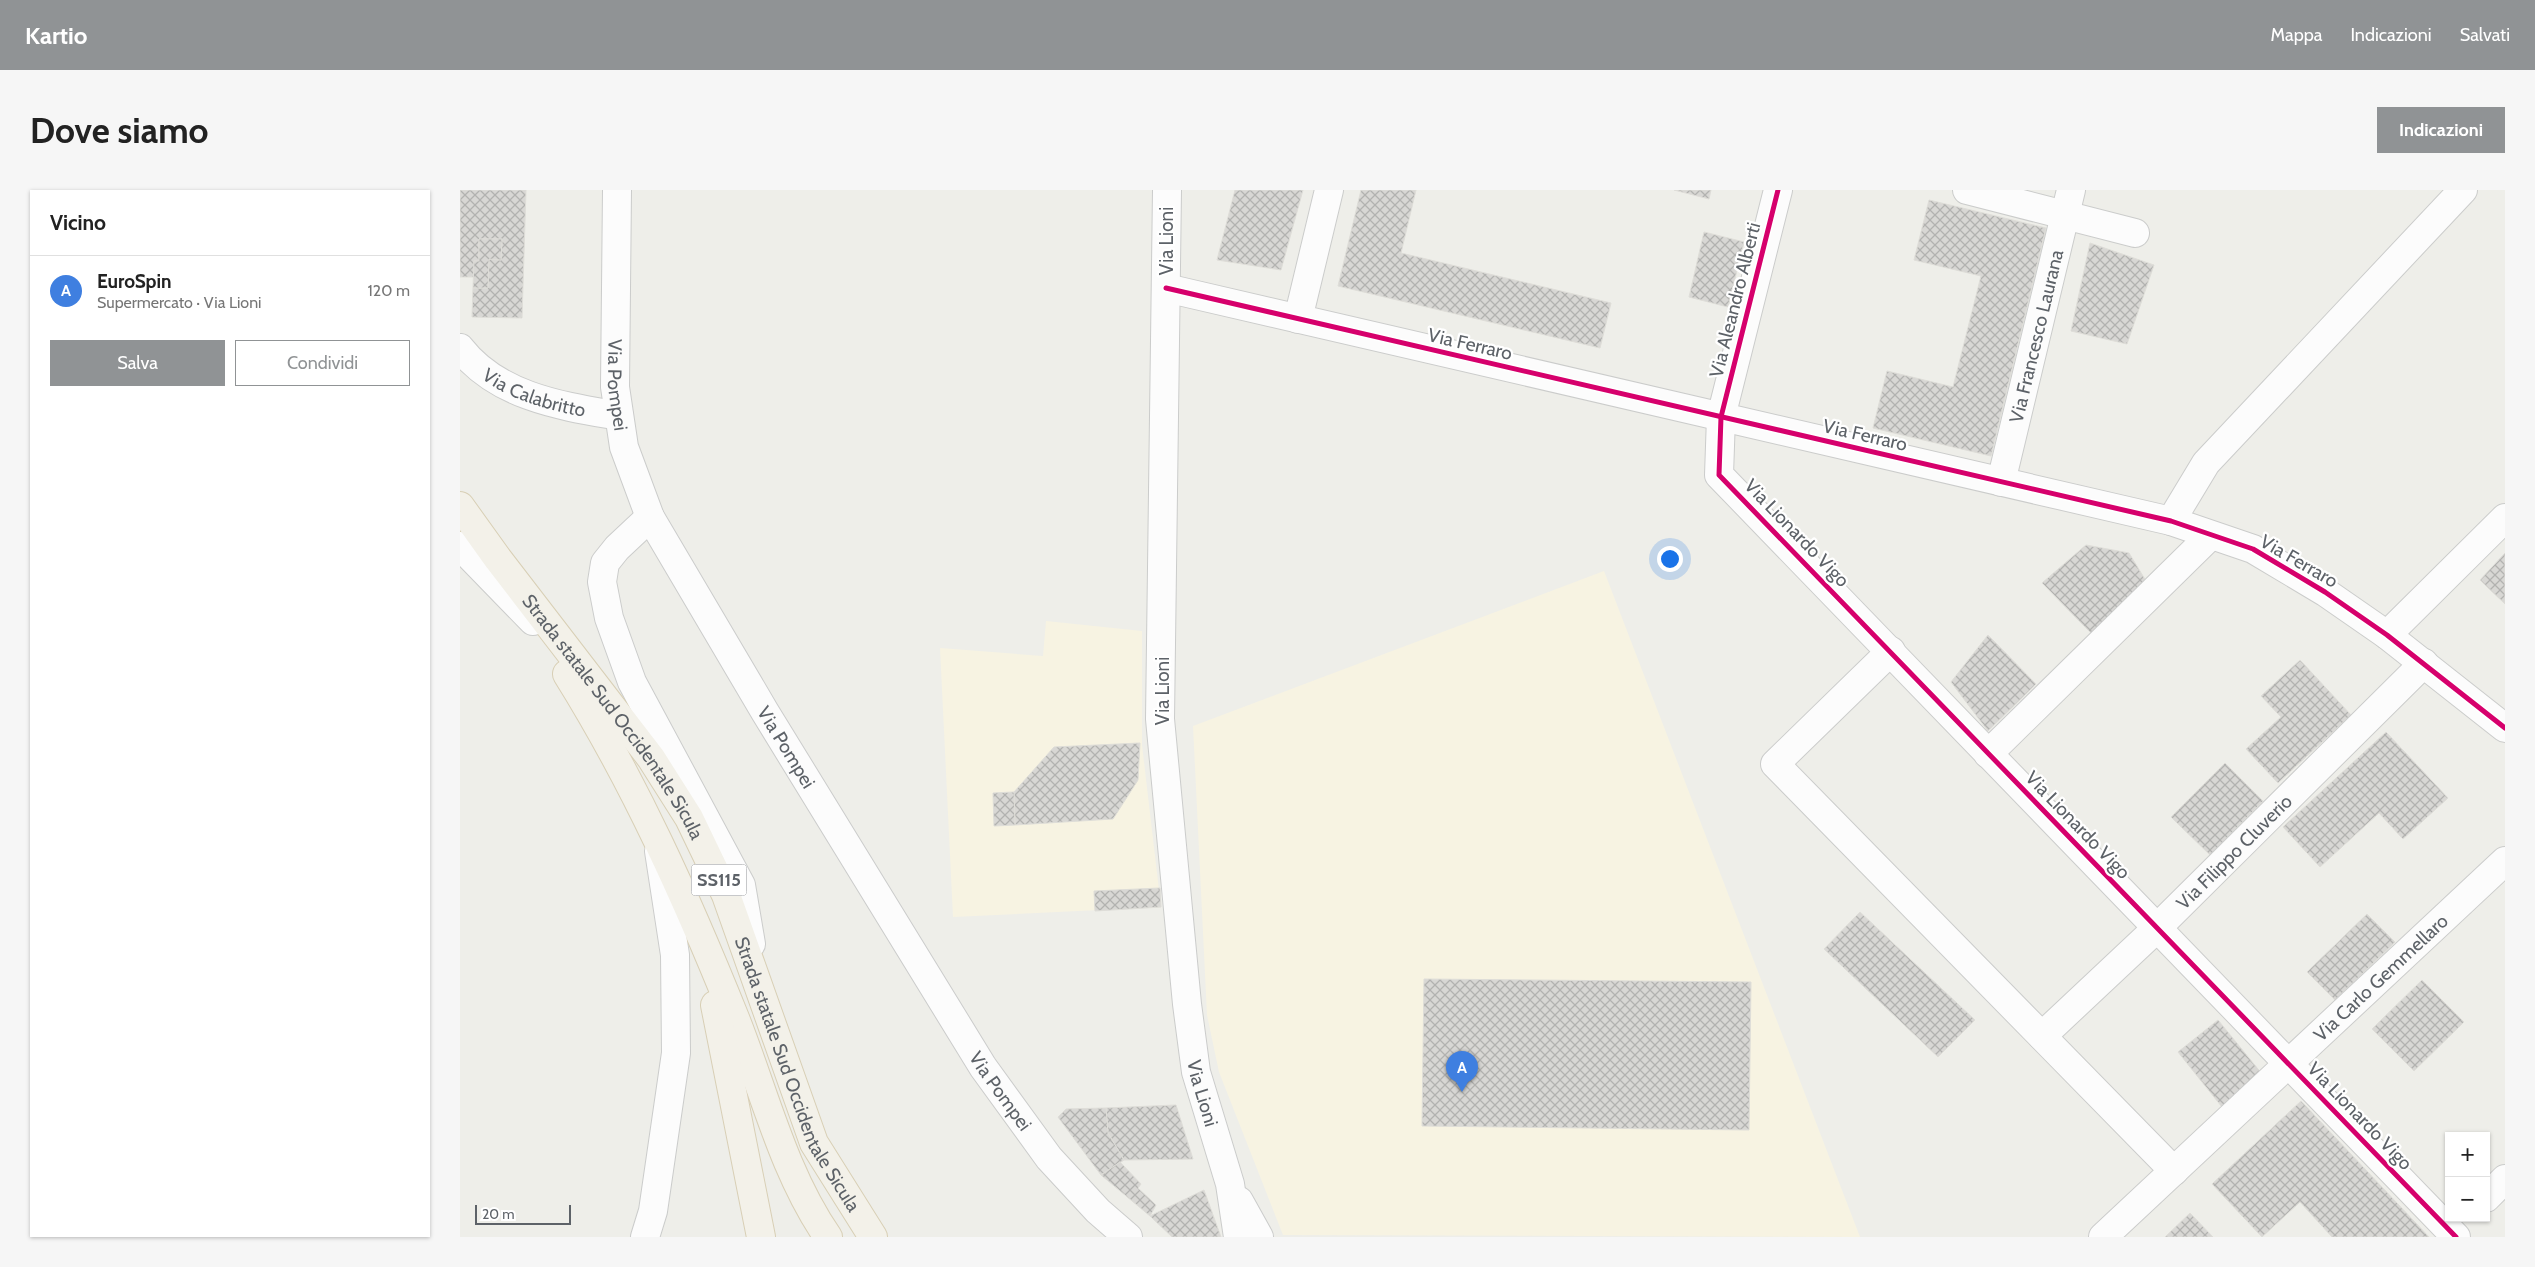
<!DOCTYPE html>
<html lang="it">
<head>
<meta charset="utf-8">
<style>
	:root { --surface:#fff; --page:#f6f6f6; --text:#222; --muted:#767676; --line:#e0e0e0; --accent:#909395 }
	body { margin:0; font-family:Cabin,sans-serif; background:var(--page); color:var(--text) }
	.controls { position:absolute; right:15px; bottom:15px; display:grid; overflow:hidden; border-radius:0px; box-shadow:0 1px 4px #0004 }
	.controls button { width:45px; height:45px; display:grid; place-items:center; padding:0; border:0; border-bottom:1px solid var(--line); background:var(--surface); color:var(--text); font:25px sans-serif }
	.scale { position:absolute; left:15px; bottom:12px; width:96px; box-sizing:border-box; padding-left:5px; border:2px solid #5d6268; border-top:0; font-size:14px; line-height:18px; white-space:nowrap; color:#5d6268; -webkit-text-stroke:4px #fff; paint-order:stroke }
	.you { position:absolute; left:1209px; top:368px; width:18px; height:18px; margin:-12px; border:4px solid #fff; border-radius:50%; background:#1a73e8; box-shadow:0 0 0 8px #1a73e833 }
	.badge { display:grid; place-items:center; width:32px; height:32px; border-radius:50%; background:var(--accent); color:#fff; font-size:16px; font-weight:700 }
	.pin { position:absolute; translate:-50% -41px; filter:drop-shadow(0 1px 2px #0008) }
	.pin::after { content:''; position:absolute; top:26px; width:18px; height:15px; background:inherit; clip-path:polygon(0 0,100% 0,50% 100%) }
	.list { margin:0; padding:0; list-style:none }
	h2 { display:flex; justify-content:space-between; align-items:center; height:65px; margin:0; padding:0 20px; font-size:21px }
	h2 small { font-size:16px; font-weight:400; color:var(--muted) }
	.list li { display:grid; grid-template-columns:32px 1fr auto; gap:15px; align-items:center; box-sizing:border-box; height:70px; padding:0 20px; border-top:1px solid var(--line) }
	.list b { display:block; font-size:19px; white-space:nowrap }
	.list p { margin:0; font-size:16px; white-space:nowrap; color:var(--muted) }
	.list em { font-size:16px; font-style:normal; color:var(--muted) }
	.actions { display:flex; gap:10px; padding:15px 20px }
	.actions a { flex:1; padding:11px 0; border:1px solid var(--accent); border-radius:0px; text-align:center; font-size:18px; color:var(--accent) }
	.actions .main { background:var(--accent); color:#fff }
	.map { position:relative; flex:none; width:2045px; height:1047px; overflow:hidden; border-radius:0px }
	header { display:flex; align-items:center; gap:30px; box-sizing:border-box; height:70px; padding:0 25px; background:var(--accent); color:#fff }
	header strong { font-size:24px }
	nav { display:flex; gap:28px; margin-inline-start:auto; font-size:18px }
	.intro { display:flex; align-items:center; justify-content:space-between; box-sizing:border-box; height:120px; padding:0 30px }
	h1 { margin:0; font-size:35px }
	.button { padding:12px 22px; border-radius:0px; background:var(--accent); color:#fff; font-size:18px; font-weight:700 }
	main { display:flex; gap:30px; padding:0 30px }
	aside { flex:1; background:var(--surface); border-radius:0px; box-shadow:0 1px 4px #0004 }
	.map>svg:first-child { display:block }
	.commercial { fill:#f7f3e2 }
	.building { fill:url(#building-cross-hatch); stroke:#deddd8 }
	.lines { fill:none; stroke-linecap:round; stroke-linejoin:round }
	.minor-casing { stroke:#cbcccb; stroke-width:30 }
	.major-casing { stroke:#d8cfb5; stroke-width:30 }
	.minor { stroke:#fcfcfc; stroke-width:28 }
	.major { stroke:#f3f1e9; stroke-width:28 }
	.cycleway-casing { stroke:#fff; stroke-width:8 }
	.cycleway { stroke:#d6006c; stroke-width:5 }
	.labels { text-anchor:middle; dominant-baseline:central; stroke-width:4.5; stroke-linejoin:round; paint-order:stroke }
	.shield { fill:#fff; stroke:#8e9195; stroke-width:1 }
	.shield-label { font-size:18px; font-weight:bold; fill:#5d6268 }
	.street-label { font-size:19px; fill:#5d6268; stroke:#fff }
</style>
</head>
<body>
<header>
<strong>Kartio</strong>
<nav><a>Mappa</a><a>Indicazioni</a><a>Salvati</a></nav>
</header>
<div class="intro"><h1>Dove siamo</h1><a class="button">Indicazioni</a></div>
<main>
<aside>
<h2>Vicino<small></small></h2>
<ul class="list">
<li><span class="badge" style="background:#3f7fe0">A</span><div><b>EuroSpin</b><p>Supermercato · Via Lioni</p></div><em>120 m</em></li>
</ul>
<div class="actions"><a class="main">Salva</a><a>Condividi</a></div>
</aside>
<div class="map">
<svg width="2045" height="1047" viewBox="0 0 2045 1047">
	<defs>
		<pattern id="building-cross-hatch" width="8" height="8" patternUnits="userSpaceOnUse" patternTransform="scale(1.25)"><rect width="8" height="8" fill="#d8d7d4"/><path d="M0 0l8 8M0 8l8-8" fill="none" stroke="#b2b2b0"/></pattern>
	</defs>
	<rect width="100%" height="100%" fill="#eeeee9"/>
	<g class="commercial">
		<polygon points="1144,381 1400,1047 823,1045 759,882 747,825 733,536"/>
		<polygon points="586,431 682,441 682,555 701,717 493,727 480,458 583,466"/>
	</g>
	<g class="building">
		<polygon points="0,0 66,0 62,128 12,127 13,98 28,98 29,69 41,70 42,49 19,49 19,71 14,71 14,87 0,87"/>
		<polygon points="775,0 843,0 821,80 757,70"/>
		<polygon points="901,0 956,0 941,63 1151,113 1140,158 878,96"/>
		<polygon points="1214,0 1251,0 1249,9"/>
		<polygon points="1469,10 1586,38 1531,266 1413,238 1427,181 1493,197 1521,86 1454,70"/>
		<polygon points="1244,42 1284,52 1268,117 1229,107"/>
		<polygon points="19,49 42,49 41,70 29,69 28,98 13,98 14,71 19,71"/>
		<polygon points="1630,53 1694,75 1667,154 1611,141"/>
		<polygon points="1626,355 1669,363 1686,391 1632,444 1582,393"/>
		<polygon points="2045,363 2045,414 2020,390"/>
		<polygon points="1528,445 1576,494 1528,541 1491,492"/>
		<polygon points="1840,470 1891,525 1818,593 1786,559 1821,527 1801,506"/>
		<polygon points="1926,542 1988,608 1943,649 1919,623 1860,677 1823,637"/>
		<polygon points="680,553 678,590 653,629 555,635 554,602 594,557"/>
		<polygon points="1765,573 1803,611 1750,665 1711,627"/>
		<polygon points="554,602 555,635 534,636 533,603"/>
		<polygon points="700,698 701,717 635,721 634,701"/>
		<polygon points="1400,722 1515,830 1478,867 1364,759"/>
		<polygon points="1907,724 1935,752 1875,810 1847,782"/>
		<polygon points="964,789 1291,792 1289,940 962,936"/>
		<polygon points="1962,790 2004,832 1954,881 1912,839"/>
		<polygon points="1758,830 1802,884 1762,917 1718,862"/>
		<polygon points="1841,911 1969,1047 1872,1047 1840,1012 1802,1047 1752,994"/>
		<polygon points="716,915 733,969 664,970 648,943 646,918"/>
		<polygon points="646,918 648,943 664,970 641,985 598,927 606,919"/>
		<polygon points="660,972 681,994 678,998 696,1015 690,1026 641,985"/>
		<polygon points="744,1000 761,1047 712,1047 690,1026"/>
		<polygon points="1730,1023 1753,1047 1705,1047"/>
	</g>
	<g class="lines">
		<g class="minor-casing">
			<g id="minor">
				<path id="s1" d="M157 0 155 197 164 257 190 327 305 522 523 877 589 968 638 1021 668 1047"/>
				<path id="s2" d="M707 0 700 529 727 814 736 882 770 994 778 1047"/>
				<polyline points="1318,0 1261,227 1259,285 1996,1047"/>
				<polyline points="1507,0 1675,43"/>
				<polyline points="706,98 1711,331 1793,359 1865,402 1927,445 2045,538"/>
				<polyline points="838,129 869,0"/>
				<path id="s3" d="M0 158C38 207 102 216 159 226"/>
				<path id="s4" d="M1541 292 1611 0"/>
				<polyline points="190,327 157,358 145,373 142,392 149,428 172,492 281,695 291,754"/>
				<polyline points="1711,331 1746,273 2003,0"/>
				<polyline points="0,356 73,431"/>
				<polyline points="1927,445 2045,328"/>
				<polyline points="1431,461 1315,574 1714,981"/>
				<polyline points="1528,564 1750,346"/>
				<path id="s5" d="M1582 846 1696 739 1964 473"/>
				<polyline points="2026,1008 2045,989"/>
				<polyline points="779,1011 799,1047"/>
				<polyline points="185,1047 193,1021 216,863 215,765 199,661"/>
				<path id="s6" d="M1643 1047 2045 671"/>
			</g>
		</g>
		<g class="major-casing">
			<g id="major">
				<path id="s7" d="M0 316 38 369 191 568 229 628 266 705 354 953 413 1047"/>
				<path d="M107 484C175 593 227 709 275 828 304 901 323 982 368 1047"/>
				<polyline points="255,815 301,1047"/>
			</g>
		</g>
		<use href="#minor" class="minor"/>
		<use href="#major" class="major"/>
		<g class="cycleway-casing">
			<g id="cycleway">
				<polyline points="1318,0 1261,227 1259,285 1996,1047"/>
				<polyline points="706,98 1711,331 1793,359 1865,402 1927,445 2045,538"/>
			</g>
		</g>
		<use href="#cycleway" class="cycleway"/>
	</g>
	<g class="labels">
		<rect class="shield" x="231.5" y="674.5" width="55" height="31" rx="4"/>
		<g class="shield-label">
			<text x="259" y="690">SS115</text>
		</g>
		<g class="street-label">
			<text transform="translate(706 51) rotate(-90)">Via Lioni</text>
			<text transform="translate(1275 110) rotate(-76)">Via Aleandro Alberti</text>
			<text stroke="none"><textPath href="#s4" startOffset="150">Via Francesco Laurana</textPath></text>
			<text transform="translate(1010 154) rotate(13)">Via Ferraro</text>
			<text stroke="none"><textPath href="#s1" startOffset="195">Via Pompei</textPath></text>
			<text stroke="none"><textPath href="#s3" startOffset="89">Via Calabritto</textPath></text>
			<text transform="translate(1405 245) rotate(13)">Via Ferraro</text>
			<text transform="translate(1337 343) rotate(46)">Via Lionardo Vigo</text>
			<text transform="translate(1839 371) rotate(30)">Via Ferraro</text>
			<text transform="translate(702 501) rotate(-90)">Via Lioni</text>
			<text stroke="none"><textPath href="#s7" startOffset="261">Strada statale Sud Occidentale Sicula</textPath></text>
			<text stroke="none"><textPath href="#s1" startOffset="600">Via Pompei</textPath></text>
			<text transform="translate(1618 635) rotate(46)">Via Lionardo Vigo</text>
			<text stroke="none"><textPath href="#s5" startOffset="266">Via Filippo Cluverio</textPath></text>
			<text stroke="none"><textPath href="#s6" startOffset="380">Via Carlo Gemmellaro</textPath></text>
			<text stroke="none"><textPath href="#s7" startOffset="666">Strada statale Sud Occidentale Sicula</textPath></text>
			<text stroke="none"><textPath href="#s1" startOffset="1005">Via Pompei</textPath></text>
			<text stroke="none"><textPath href="#s2" startOffset="906">Via Lioni</textPath></text>
			<text transform="translate(1900 926) rotate(46)">Via Lionardo Vigo</text>
		</g>
	</g>
</svg>
<div class="controls">
<button>+</button>
<button>−</button>
</div>
<div class="scale">20 m</div>
<div class="you"></div>
<div class="pin badge" style="left:1002px;top:902px;background:#3f7fe0">A</div>
</div>
</main>
</body>
</html>
